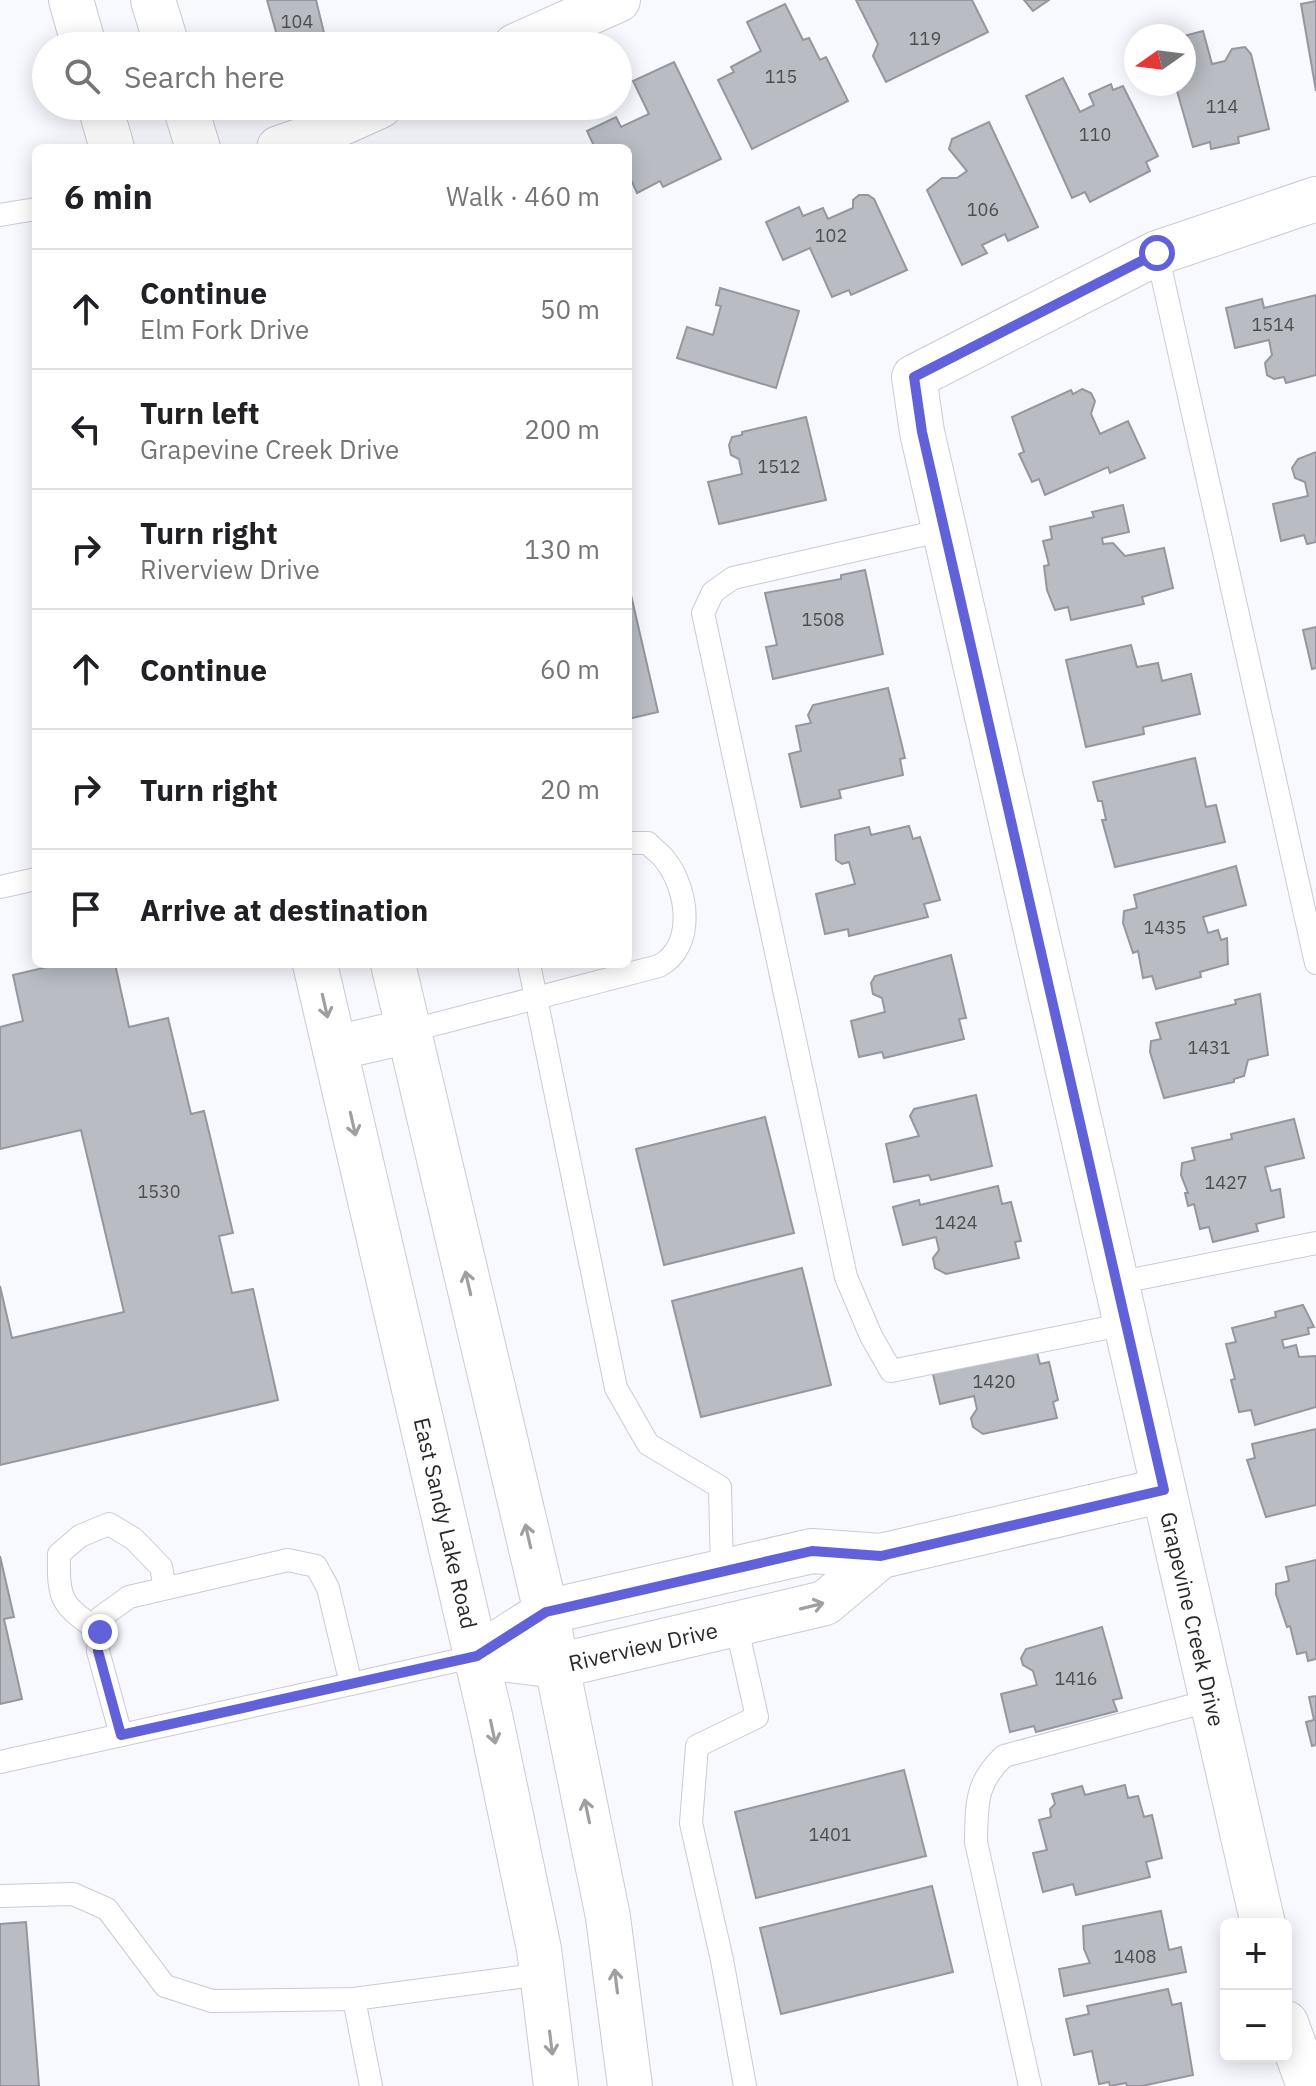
<!DOCTYPE html>
<html lang="en">
<head>
<meta charset="utf-8">
<style>
	:root { --surface:#fff; --page:#f6f6f6; --text:#202124; --muted:#757577; --line:#e0e0e0 }
	body { margin:0; font-family:"IBM Plex Sans",sans-serif; background:var(--page); color:var(--text) }
	.controls { position:absolute; right:24px; bottom:24px; display:grid; overflow:hidden; border-radius:12px; box-shadow:0 4px 20px #0003 }
	.controls button { width:72px; height:72px; display:grid; place-items:center; padding:0; border:0; border-bottom:2px solid var(--line); background:var(--surface); color:var(--text); font:40px sans-serif }
	.compass { position:absolute; left:1124px; top:24px; width:72px; height:72px; border-radius:50%; background:var(--surface); box-shadow:0 4px 20px #0003; rotate:256deg }
	.stop { position:absolute; width:24px; height:24px; margin:-18px; border:6px solid #6162da; border-radius:50%; background:#fff }
	.stop.end { background:#6162da; border-color:#fff; box-shadow:0 2px 8px #0008 }
	.list { margin:0; padding:0; list-style:none }
	h2 { display:flex; justify-content:space-between; align-items:center; height:104px; margin:0; padding:0 32px; font-size:34px }
	h2 small { font-size:26px; font-weight:400; color:var(--muted) }
	.list li { display:grid; grid-template-columns:52px 1fr auto; gap:24px; align-items:center; box-sizing:border-box; height:120px; padding:0 32px; border-top:2px solid var(--line) }
	.list b { display:block; font-size:30px; white-space:nowrap }
	.list p { margin:0; font-size:26px; white-space:nowrap; color:var(--muted) }
	.list em { font-size:26px; font-style:normal; color:var(--muted) }
	.icon { flex:none; width:44px; height:44px; fill:none; stroke:currentColor; stroke-width:2; stroke-linecap:round; stroke-linejoin:round }
	.map { position:relative; flex:none; width:1316px; height:2086px; overflow:hidden }
	.search { position:absolute; background:var(--surface); box-shadow:0 4px 20px #0003; left:32px; top:32px; width:600px; height:88px; display:flex; align-items:center; gap:20px; box-sizing:border-box; padding:0 28px; border-radius:44px; color:var(--muted); font-size:30px }
	.panel { position:absolute; background:var(--surface); box-shadow:0 4px 20px #0003; left:32px; top:144px; width:600px; height:824px; border-radius:12px }
	.map>svg:first-child { display:block }
	.building { fill:#babcc4; stroke:#95969f; stroke-width:2 }
	.lines { fill:none; stroke-linecap:round; stroke-linejoin:round }
	.service-casing { stroke:#c9cbd4; stroke-width:24 }
	.minor-casing { stroke:#c9cbd4; stroke-width:46 }
	.secondary-casing { stroke:#c9cbd4; stroke-width:46 }
	.service { stroke:#fff; stroke-width:22 }
	.minor { stroke:#fff; stroke-width:44 }
	.secondary { stroke:#fff; stroke-width:44 }
	.oneway { stroke:#9e9fa0 }
	.route { stroke:#6162da; stroke-width:10 }
	.labels { text-anchor:middle; dominant-baseline:central; stroke-width:6; stroke-linejoin:round; paint-order:stroke }
	.number-label { font-size:18px; fill:#4c4e52 }
	.street-label { font-size:22px; fill:#28292c; stroke:#fff }
</style>
</head>
<body>
<div class="map">
<svg width="1316" height="2086" viewBox="0 0 1316 2086">
	<rect width="100%" height="100%" fill="#f8f9fe"/>
	<g class="building">
		<polygon points="267,0 316,0 326,41 312,46 280,46"/>
		<polygon points="856,0 972,0 988,32 886,82 873,56 878,44"/>
		<polygon points="1024,0 1049,0 1033,11"/>
		<polygon points="1316,1 1316,91 1301,4"/>
		<polygon points="785,4 803,40 809,38 820,60 826,57 848,101 752,149 718,80 734,72 731,67 761,51 747,22"/>
		<polygon points="1203,31 1212,64 1225,61 1232,49 1245,47 1251,54 1269,129 1238,137 1239,143 1211,149 1210,142 1193,147 1175,84 1184,84 1184,36"/>
		<polygon points="674,62 721,159 663,187 660,181 637,193 628,173 628,148 595,148 587,131 616,117 621,127 649,114 633,81"/>
		<polygon points="1063,78 1080,112 1094,105 1089,94 1111,84 1113,90 1123,86 1158,156 1146,162 1150,171 1090,202 1085,192 1072,198 1026,96"/>
		<polygon points="989,122 1038,227 1008,241 1005,234 982,245 987,253 962,265 927,190 942,178 957,178 967,171 949,149 952,139"/>
		<polygon points="859,195 868,195 874,199 907,270 851,295 849,290 832,297 810,248 783,260 766,222 799,207 803,216 823,208 828,219 853,208 853,200"/>
		<polygon points="720,288 799,311 776,388 677,358 687,327 713,335 721,306 716,305"/>
		<polygon points="1316,295 1316,375 1286,383 1284,377 1274,379 1267,375 1265,363 1272,355 1269,340 1235,348 1226,308 1262,299 1264,308"/>
		<polygon points="1082,389 1091,393 1095,401 1091,414 1100,434 1128,421 1145,458 1110,473 1108,467 1045,495 1039,479 1032,482 1019,454 1024,452 1012,417 1071,390 1073,394"/>
		<polygon points="806,417 826,500 719,524 708,482 742,474 739,459 731,455 729,445 732,437 742,435 742,432"/>
		<polygon points="1316,452 1316,542 1307,544 1304,535 1281,541 1273,504 1308,496 1305,482 1295,478 1292,468 1298,459"/>
		<polygon points="1123,505 1129,532 1102,538 1103,544 1113,543 1125,556 1164,548 1173,588 1142,597 1144,604 1071,620 1068,607 1055,610 1047,590 1044,566 1049,565 1043,541 1052,539 1050,527 1094,517 1092,512"/>
		<polygon points="865,570 883,654 773,679 766,647 777,645 765,593 841,579 841,575"/>
		<polygon points="628,582 658,712 628,719"/>
		<polygon points="1316,627 1316,668 1312,669 1303,630"/>
		<polygon points="1131,645 1137,667 1158,663 1162,681 1191,674 1200,714 1143,727 1144,734 1086,747 1066,660"/>
		<polygon points="888,688 905,758 900,759 903,775 839,790 841,798 801,807 789,754 801,751 796,726 811,723 808,715 813,705"/>
		<polygon points="1195,758 1206,807 1216,805 1225,842 1115,867 1102,820 1106,820 1102,801 1098,801 1093,782"/>
		<polygon points="909,826 913,839 920,837 940,900 924,904 928,917 849,936 848,929 825,934 816,894 855,884 849,862 842,864 836,860 835,835 869,827 871,835"/>
		<polygon points="1236,866 1246,905 1203,917 1208,933 1218,930 1221,940 1227,938 1228,964 1200,972 1201,977 1156,989 1152,976 1143,978 1138,951 1133,953 1123,923 1124,911 1137,908 1134,895"/>
		<polygon points="951,955 966,1018 959,1019 964,1039 884,1058 882,1052 859,1057 851,1021 885,1012 882,998 873,994 871,983 875,976"/>
		<polygon points="60,964 115,964 129,1027 168,1018 191,1114 204,1111 233,1233 219,1236 232,1293 253,1289 278,1400 0,1465 0,1286 12,1338 124,1312 81,1130 0,1149 0,1027 23,1021 13,975"/>
		<polygon points="1260,994 1268,1055 1248,1060 1244,1076 1234,1079 1234,1082 1164,1098 1150,1052 1151,1041 1161,1039 1156,1023 1236,1004 1235,1000"/>
		<polygon points="976,1095 992,1166 931,1180 929,1175 894,1182 886,1144 919,1136 910,1116 914,1109"/>
		<polygon points="765,1117 794,1233 664,1265 636,1149"/>
		<polygon points="1294,1119 1304,1158 1265,1167 1271,1191 1280,1189 1284,1217 1256,1224 1258,1231 1213,1242 1209,1227 1200,1229 1194,1204 1188,1206 1185,1193 1188,1193 1181,1175 1182,1163 1195,1160 1192,1148 1232,1139 1231,1134"/>
		<polygon points="998,1186 1002,1204 1011,1202 1021,1241 1015,1242 1019,1258 946,1274 935,1268 933,1258 939,1250 936,1237 903,1245 893,1207 919,1200 920,1205"/>
		<polygon points="802,1268 831,1385 701,1417 672,1301"/>
		<polygon points="1303,1305 1314,1327 1308,1328 1309,1334 1282,1340 1284,1348 1296,1345 1299,1357 1316,1356 1316,1407 1255,1425 1251,1410 1239,1412 1231,1380 1235,1379 1226,1344 1236,1342 1232,1328 1276,1317 1275,1312"/>
		<polygon points="1035,1345 1040,1364 1049,1362 1058,1400 1053,1402 1057,1418 983,1434 973,1427 971,1418 977,1409 974,1396 940,1404 931,1366"/>
		<polygon points="1316,1429 1316,1505 1266,1517 1247,1460 1255,1458 1252,1444"/>
		<polygon points="0,1556 14,1617 4,1619 22,1699 0,1704"/>
		<polygon points="1316,1560 1316,1659 1308,1661 1306,1652 1297,1654 1290,1626 1287,1627 1276,1594 1276,1584 1289,1581 1286,1567"/>
		<polygon points="1102,1627 1122,1698 1113,1700 1117,1711 1036,1732 1034,1726 1010,1732 1001,1694 1037,1685 1033,1671 1023,1665 1021,1658 1026,1649"/>
		<polygon points="1316,1696 1316,1745 1312,1746 1306,1722 1314,1720 1309,1697"/>
		<polygon points="904,1770 926,1856 756,1898 735,1812"/>
		<polygon points="1125,1785 1128,1798 1138,1796 1144,1817 1152,1815 1162,1858 1146,1862 1150,1877 1076,1895 1073,1884 1043,1892 1033,1853 1047,1850 1039,1820 1051,1817 1050,1809 1055,1804 1052,1794 1082,1786 1085,1795"/>
		<polygon points="932,1886 953,1972 781,2014 760,1928"/>
		<polygon points="1161,1911 1169,1950 1181,1947 1186,1972 1064,1996 1059,1969 1090,1963 1084,1949 1083,1926"/>
		<polygon points="26,1922 39,2086 0,2086 0,1924"/>
		<polygon points="1168,1989 1172,2005 1181,2003 1193,2075 1142,2086 1127,2086 1126,2083 1110,2086 1109,2082 1099,2084 1092,2051 1074,2055 1066,2019 1089,2014 1087,2006"/>
	</g>
	<g class="lines">
		<g class="service-casing">
			<g id="service">
				<polyline points="0,215 36,209"/>
				<polyline points="1157,253 1316,963"/>
				<polyline points="944,530 733,578 713,592 703,613 846,1277 871,1336 891,1371 1126,1324"/>
				<polyline points="0,887 36,879"/>
				<polyline points="529,964 616,1388 648,1444 720,1487 722,1571"/>
				<path d="M409 1031 659 966C696 946 688 890 666 861 661 854 653 849 648 843H628"/>
				<polyline points="1117,1283 1316,1243"/>
				<polyline points="736,1624 757,1717 697,1746 691,1823 722,1960 745,2086"/>
				<path d="M100 1632C62 1604 58 1603 59 1554L80 1536 109 1524 134 1539 161 1567 165 1588"/>
				<polyline points="121,1735 98,1651 101,1617 129,1597 288,1560 316,1566 328,1588 351,1684"/>
				<polyline points="0,1762 477,1656"/>
				<polyline points="0,1896 73,1894 107,1909 165,1986 212,2001 354,1999 542,1974"/>
				<polyline points="354,1999 371,2086"/>
				<path d="M1030 2086 976 1842C977 1804 975 1783 1004 1756L1212 1700"/>
			</g>
		</g>
		<g class="minor-casing">
			<g id="minor">
				<polyline points="515,46 618,0"/>
				<polyline points="279,148 311,137 380,106"/>
				<polyline points="477,1656 546,1612 812,1551 881,1556 1164,1490"/>
				<polyline points="477,1656 557,1666 825,1603 881,1556"/>
				<polyline points="1263,1924 922,432 914,377 1157,253 1316,199"/>
				<polyline points="1286,2023 1309,2086"/>
			</g>
		</g>
		<g class="secondary-casing">
			<g id="secondary">
				<polyline points="71,0 84,46"/>
				<polyline points="153,0 167,46"/>
				<polyline points="100,106 112,148"/>
				<polyline points="185,106 198,148"/>
				<polyline points="315,964 491,1720 539,1949 556,2086"/>
				<polyline points="393,964 546,1612 608,1917 630,2086"/>
				<polyline points="335,1048 409,1031"/>
			</g>
		</g>
		<use href="#service" class="service"/>
		<use href="#minor" class="minor"/>
		<use href="#secondary" class="secondary"/>
	</g>
	<defs><path id="oneway-shaft" d="M-6 0H5M1.5-3L5.5 0L1.5 3" fill="none" stroke-width="1.6" stroke-linecap="round" stroke-linejoin="round" transform="scale(2)"/></defs>
	<g class="oneway">
		<use href="#oneway-shaft" transform="translate(325 1006) rotate(77)"/>
		<use href="#oneway-shaft" transform="translate(353 1124) rotate(77)"/>
		<use href="#oneway-shaft" transform="translate(468 1283) rotate(-103)"/>
		<use href="#oneway-shaft" transform="translate(528 1536) rotate(-103)"/>
		<use href="#oneway-shaft" transform="translate(812 1606) rotate(-14)"/>
		<use href="#oneway-shaft" transform="translate(493 1732) rotate(78)"/>
		<use href="#oneway-shaft" transform="translate(587 1811) rotate(-102)"/>
		<use href="#oneway-shaft" transform="translate(616 1981) rotate(-97)"/>
		<use href="#oneway-shaft" transform="translate(551 2043) rotate(83)"/>
	</g>
	<g class="lines">
		<polyline class="route" points="100,1632 98,1651 121,1735 477,1656 546,1612 812,1551 881,1556 1164,1490 922,432 914,377 1157,253"/>
	</g>
	<g class="labels">
		<g class="number-label">
			<text x="297" y="21">104</text>
			<text x="925" y="38">119</text>
			<text x="781" y="76">115</text>
			<text x="1222" y="106">114</text>
			<text x="1095" y="134">110</text>
			<text x="983" y="209">106</text>
			<text x="831" y="235">102</text>
			<text x="1273" y="324">1514</text>
			<text x="779" y="466">1512</text>
			<text x="823" y="619">1508</text>
			<text x="1165" y="927">1435</text>
			<text x="1209" y="1047">1431</text>
			<text x="1226" y="1182">1427</text>
			<text x="159" y="1191">1530</text>
			<text x="956" y="1222">1424</text>
			<text x="994" y="1381">1420</text>
			<text x="1076" y="1678">1416</text>
			<text x="830" y="1834">1401</text>
			<text x="1135" y="1956">1408</text>
		</g>
		<g class="street-label">
			<text transform="translate(446 1523) rotate(77)">East Sandy Lake Road</text>
			<text transform="translate(1193 1619) rotate(77)">Grapevine Creek Drive</text>
			<text transform="translate(643 1646) rotate(-13)">Riverview Drive</text>
		</g>
	</g>
</svg>
<div class="controls">
<button>+</button>
<button>−</button>
</div>
<svg class="compass" viewBox="-18 -18 36 36"><path d="M0-13l5 13h-10z" fill="#e53935"/><path d="M0 13l5-13h-10z" fill="#757577"/></svg>
<div class="stop" style="left:1157px;top:253px"></div>
<div class="stop end" style="left:100px;top:1632px"></div>
<div class="search"><svg class="icon" aria-label="search" viewBox="0 0 24 24"><circle cx="10" cy="10" r="6"/><path d="M15 15l6 6"/></svg>Search here</div>
<section class="panel">
<h2>6 min<small>Walk · 460 m</small></h2>
<ul class="list">
<li><svg class="icon" aria-label="ahead" viewBox="0 0 24 24"><path d="M12 20V5M6 11l6-6 6 6"/></svg><div><b>Continue</b><p>Elm Fork Drive</p></div><em>50 m</em></li>
<li><svg class="icon" aria-label="left" viewBox="0 0 24 24"><path d="M17 20v-9H6M10 6l-5 5 5 5"/></svg><div><b>Turn left</b><p>Grapevine Creek Drive</p></div><em>200 m</em></li>
<li><svg class="icon" aria-label="right" viewBox="0 0 24 24"><path d="M7 20v-9h11M14 6l5 5-5 5"/></svg><div><b>Turn right</b><p>Riverview Drive</p></div><em>130 m</em></li>
<li><svg class="icon" aria-label="ahead" viewBox="0 0 24 24"><path d="M12 20V5M6 11l6-6 6 6"/></svg><div><b>Continue</b></div><em>60 m</em></li>
<li><svg class="icon" aria-label="right" viewBox="0 0 24 24"><path d="M7 20v-9h11M14 6l5 5-5 5"/></svg><div><b>Turn right</b></div><em>20 m</em></li>
<li><svg class="icon" aria-label="arrive" viewBox="0 0 24 24"><path d="M6 21V4h12l-3 4 3 4H6"/></svg><div><b>Arrive at destination</b></div></li>
</ul>
</section>
</div>
</body>
</html>
